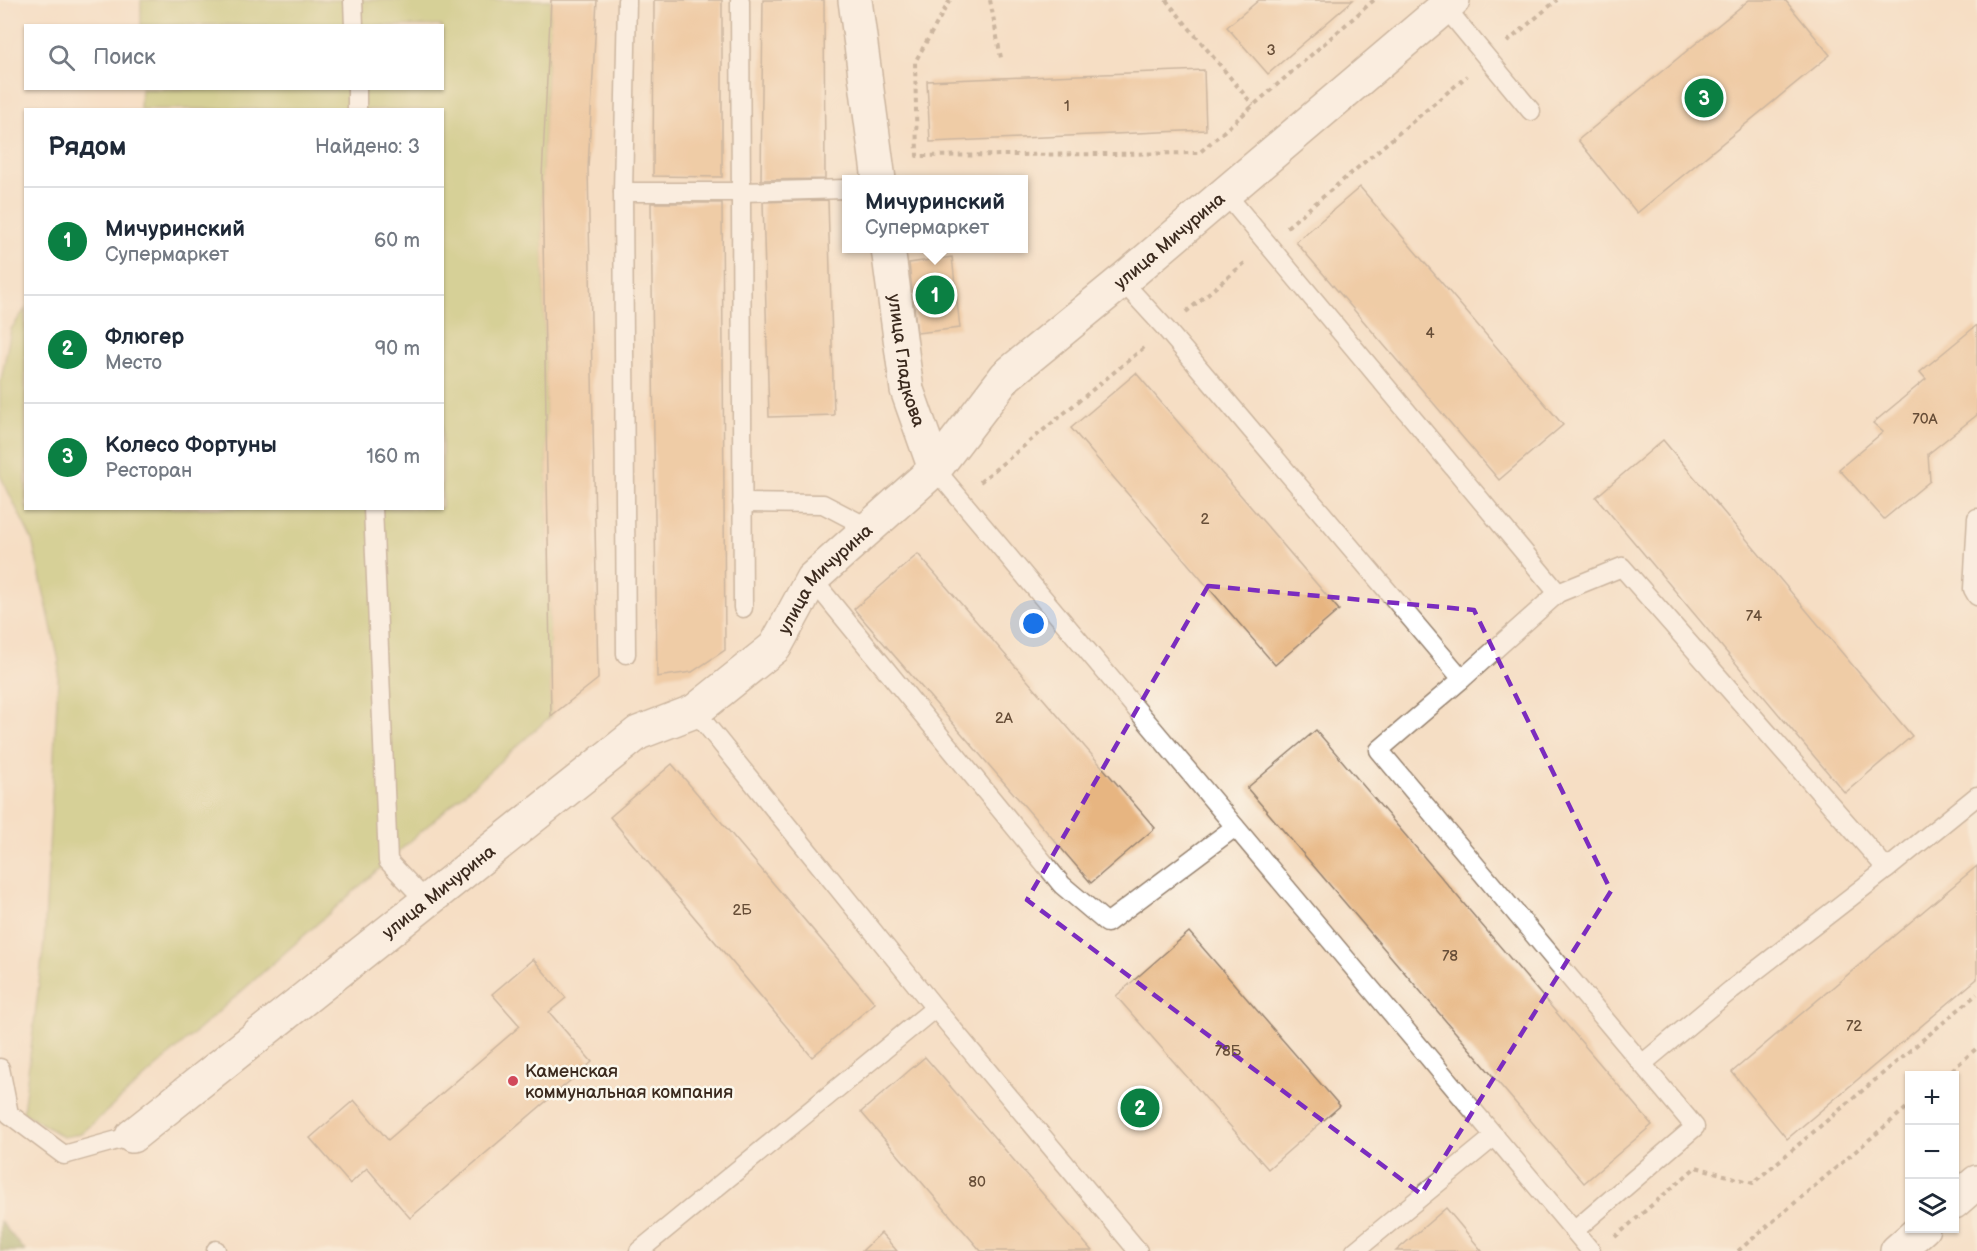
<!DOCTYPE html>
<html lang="ru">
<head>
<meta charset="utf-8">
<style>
	:root { --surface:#fff; --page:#f2f2f3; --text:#1f2937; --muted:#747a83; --line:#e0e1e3; --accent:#0b8043 }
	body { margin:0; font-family:"Balsamiq Sans",sans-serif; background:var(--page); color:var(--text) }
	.controls { position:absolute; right:18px; bottom:18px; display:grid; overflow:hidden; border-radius:0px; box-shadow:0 2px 4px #0004 }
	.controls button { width:54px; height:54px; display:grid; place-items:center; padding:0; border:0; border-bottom:2px solid var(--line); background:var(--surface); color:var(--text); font:30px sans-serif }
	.you { position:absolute; left:1034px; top:624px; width:21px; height:21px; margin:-15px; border:4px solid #fff; border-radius:50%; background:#1a73e8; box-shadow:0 0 0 9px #1a73e833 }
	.badge { display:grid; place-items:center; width:39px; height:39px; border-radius:50%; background:var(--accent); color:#fff; font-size:20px; font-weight:700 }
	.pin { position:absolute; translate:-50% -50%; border:3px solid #fff; box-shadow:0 2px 6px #0006 }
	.popup { position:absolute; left:842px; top:175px; width:186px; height:78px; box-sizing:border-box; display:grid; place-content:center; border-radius:0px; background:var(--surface); filter:drop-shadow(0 2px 4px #0005); font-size:20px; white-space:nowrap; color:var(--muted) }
	.popup b { font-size:22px; color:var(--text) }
	.popup::after { content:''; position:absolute; left:50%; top:100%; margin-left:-12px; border:12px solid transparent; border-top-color:var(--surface) }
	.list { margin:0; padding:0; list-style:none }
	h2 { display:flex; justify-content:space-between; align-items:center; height:78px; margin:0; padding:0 24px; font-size:26px }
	h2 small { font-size:20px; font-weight:400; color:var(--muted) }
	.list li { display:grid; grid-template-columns:39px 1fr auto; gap:18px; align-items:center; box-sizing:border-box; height:108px; padding:0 24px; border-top:2px solid var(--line) }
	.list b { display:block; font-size:22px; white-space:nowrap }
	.list p { margin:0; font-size:20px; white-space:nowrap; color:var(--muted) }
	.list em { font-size:20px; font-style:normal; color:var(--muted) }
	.icon { flex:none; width:33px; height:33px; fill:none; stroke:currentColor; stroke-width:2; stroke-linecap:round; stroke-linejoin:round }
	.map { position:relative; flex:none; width:1977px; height:1251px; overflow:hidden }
	.search { position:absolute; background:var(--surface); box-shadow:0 2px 4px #0004; left:24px; top:24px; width:420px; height:66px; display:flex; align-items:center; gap:15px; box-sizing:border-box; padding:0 21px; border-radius:0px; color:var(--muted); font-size:22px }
	.panel { position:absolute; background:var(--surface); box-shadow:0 2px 4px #0004; left:24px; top:108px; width:420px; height:402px; border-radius:0px }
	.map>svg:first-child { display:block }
	.green { fill:#b0be61; stroke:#767440; stroke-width:1.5 }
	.forest { fill:#8ca557; stroke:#64683a; stroke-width:1.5 }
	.building { fill:#e7b581 }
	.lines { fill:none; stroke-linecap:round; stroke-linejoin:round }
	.service-casing { stroke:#988471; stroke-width:21 }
	.minor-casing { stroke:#988471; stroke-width:36 }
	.tertiary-casing { stroke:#988471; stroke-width:36 }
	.path { stroke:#988471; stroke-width:4; stroke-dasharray:4.5 4.5; stroke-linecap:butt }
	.service { stroke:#fff; stroke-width:18 }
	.minor { stroke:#fff; stroke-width:33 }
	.tertiary { stroke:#fff; stroke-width:33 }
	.marked { fill:none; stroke:#7b2cbf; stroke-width:4.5; stroke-dasharray:12 8; stroke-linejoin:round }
	.poi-dot { fill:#d1495b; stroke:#fbf7ec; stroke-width:2 }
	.labels { text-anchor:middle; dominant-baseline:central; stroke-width:5; stroke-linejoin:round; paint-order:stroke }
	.number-label { font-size:15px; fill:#664d37 }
	.street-label { font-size:18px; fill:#3b2a1e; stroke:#fbf7ec }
	.poi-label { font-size:18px; fill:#3b2a1e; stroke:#fbf7ec; text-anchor:start }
</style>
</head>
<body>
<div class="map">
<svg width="1977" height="1251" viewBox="0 0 1977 1251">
	<rect width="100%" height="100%" fill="#fbf7ec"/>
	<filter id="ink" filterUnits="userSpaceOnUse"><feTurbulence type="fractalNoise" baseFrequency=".0167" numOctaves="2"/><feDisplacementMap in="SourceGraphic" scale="12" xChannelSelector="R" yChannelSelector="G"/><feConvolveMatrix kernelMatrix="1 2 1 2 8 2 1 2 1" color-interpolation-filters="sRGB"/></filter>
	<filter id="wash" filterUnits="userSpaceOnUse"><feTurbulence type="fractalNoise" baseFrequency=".008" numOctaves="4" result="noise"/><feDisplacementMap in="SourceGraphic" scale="24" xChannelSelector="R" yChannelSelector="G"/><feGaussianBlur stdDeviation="1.35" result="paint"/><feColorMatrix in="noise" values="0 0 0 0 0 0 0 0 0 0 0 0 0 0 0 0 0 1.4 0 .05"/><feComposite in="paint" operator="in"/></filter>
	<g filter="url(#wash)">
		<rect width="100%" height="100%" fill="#f5dec4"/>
		<polygon class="green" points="141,0 551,0 542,177 551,716 81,1134 63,1137 23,1112 44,943 59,661 32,540 0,475 0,385 11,329 25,309 26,508 442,508 442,110 140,109 141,89 442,88 442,26 141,25"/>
		<polygon class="forest" points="0,1221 25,1251 0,1251"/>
		<g id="blocks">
			<g class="building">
				<polygon points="551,0 597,0 588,168 598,679 551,716 542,177"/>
				<polygon points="654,0 722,0 722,177 653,176"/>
				<polygon points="763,0 824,0 825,179 761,180"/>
				<polygon points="1259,0 1353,0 1268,74 1227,27"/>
				<polygon points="1749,0 1785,0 1830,55 1637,213 1578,140"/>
				<polygon points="1204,70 1206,130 930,142 927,81"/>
				<polygon points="1360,187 1563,425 1499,480 1296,242"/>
				<polygon points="828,200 834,415 769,417 763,202"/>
				<polygon points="651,203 722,203 725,650 692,672 657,677"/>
				<polygon points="952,257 960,328 917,333 909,263"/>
				<polygon points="1977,325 1977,415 1928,454 1930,481 1884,519 1839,469 1883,432 1873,423 1926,379 1920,372"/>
				<polygon points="1136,373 1339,610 1275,665 1071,428"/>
				<polygon points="1663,440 1912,736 1845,793 1596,497"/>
				<polygon points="918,554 1155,828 1091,883 854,609"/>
				<polygon points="1316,730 1652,1125 1584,1183 1247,788"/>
				<polygon points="672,764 875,1003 812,1057 610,817"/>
				<polygon points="1977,866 1977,979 1787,1139 1732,1072"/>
				<polygon points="1189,932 1340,1106 1268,1169 1116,996"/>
				<polygon points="533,959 566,998 549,1012 592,1062 410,1218 367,1168 350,1184 310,1138 354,1100 388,1140 520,1026 492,994"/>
				<polygon points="925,1057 1092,1251 981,1251 861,1112"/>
				<polygon points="1446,1208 1482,1251 1396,1251"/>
				<polygon points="881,1233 897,1251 862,1251"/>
			</g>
		</g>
	</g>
	<g filter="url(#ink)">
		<use href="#blocks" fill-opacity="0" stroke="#988471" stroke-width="1.5"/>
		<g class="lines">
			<g class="service-casing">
				<g id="service">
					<polyline points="353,0 354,26"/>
					<polyline points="740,0 743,608"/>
					<polyline points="1445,7 1531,111"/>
					<polyline points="357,88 357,110"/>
					<polyline points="623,192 741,192 846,189"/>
					<polyline points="1225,193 1558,593"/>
					<polyline points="1122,281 1166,329 1462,679 1379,750 1695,1127 1574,1231"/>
					<polyline points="935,469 1591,1251"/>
					<polyline points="742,503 823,504 869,528"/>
					<polyline points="373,508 388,861 426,901"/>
					<polyline points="1977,518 1973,589 1977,596"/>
					<polyline points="812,579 1062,885 1107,923 1235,827"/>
					<polyline points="626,654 623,192 627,0"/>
					<polyline points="1462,679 1558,593 1622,567 1887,869 1977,796"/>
					<polyline points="695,711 935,1008 1138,1251"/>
					<polyline points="1642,1064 1731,990 1887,869"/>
					<polyline points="0,1068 9,1114 64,1155 132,1136"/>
					<polyline points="216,1250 216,1251"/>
					<polyline points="639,1251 935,1008"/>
					<polyline points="1355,1251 1495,1136"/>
				</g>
			</g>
			<g class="minor-casing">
				<g id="minor">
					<polyline points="855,0 879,180"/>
					<path id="s1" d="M888 248 907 390 935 469"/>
					<path id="s2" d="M132 1136 638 733 695 711 775 647 812 579 935 469 1006 376 1122 281 1453 0"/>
				</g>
			</g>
			<g class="tertiary-casing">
				<g id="tertiary">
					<polyline points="1954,1202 1977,1182"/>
					<polyline points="1897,1251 1923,1228"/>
				</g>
			</g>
			<g class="path">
				<polyline points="950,0 915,62 917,156 1199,153 1374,0"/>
				<polyline points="990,0 1001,58"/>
				<polyline points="1166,0 1253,105"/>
				<polyline points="1507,42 1557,0"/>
				<polyline points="1287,227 1467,76"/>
				<polyline points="1186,312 1247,261"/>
				<polyline points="980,482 1146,346"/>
				<polyline points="1945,1076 1977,1048"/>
				<polyline points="1615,1237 1696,1167 1753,1183 1977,994"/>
				<polyline points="1738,1251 1910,1105"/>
			</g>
			<use href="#service" class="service"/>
			<use href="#minor" class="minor"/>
			<use href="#tertiary" class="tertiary"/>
		</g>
	</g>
	<path d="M0 0H1977V1251H0ZM1208 586 1474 610 1611 891 1421 1194 1027 900Z" fill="#f5dec4" fill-opacity=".55" fill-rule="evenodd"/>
	<path class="marked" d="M1208 586 1474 610 1611 891 1421 1194 1027 900Z"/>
	<circle class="poi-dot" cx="513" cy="1081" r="6"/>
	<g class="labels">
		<g class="number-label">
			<text x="1271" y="50">3</text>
			<text x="1067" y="106">1</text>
			<text x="1430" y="333">4</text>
			<text x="1925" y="419">70А</text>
			<text x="1205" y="519">2</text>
			<text x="1754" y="616">74</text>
			<text x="1004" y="718">2А</text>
			<text x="742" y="910">2Б</text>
			<text x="1450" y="956">78</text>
			<text x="1854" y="1026">72</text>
			<text x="1228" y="1051">78Б</text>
			<text x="977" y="1182">80</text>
		</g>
		<g class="street-label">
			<text stroke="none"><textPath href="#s2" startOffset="1382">улица Мичурина</textPath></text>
			<text stroke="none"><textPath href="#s1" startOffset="114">улица Гладкова</textPath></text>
			<text stroke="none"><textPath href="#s2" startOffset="896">улица Мичурина</textPath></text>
			<text stroke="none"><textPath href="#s2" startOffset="392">улица Мичурина</textPath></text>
		</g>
		<g class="poi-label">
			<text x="525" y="1071">Каменская<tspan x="525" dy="21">коммунальная компания</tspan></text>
		</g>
	</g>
</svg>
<div class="controls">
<button>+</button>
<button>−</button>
<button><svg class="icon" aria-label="layers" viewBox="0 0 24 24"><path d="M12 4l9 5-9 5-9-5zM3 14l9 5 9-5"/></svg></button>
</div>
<div class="you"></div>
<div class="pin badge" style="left:935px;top:295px">1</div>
<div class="popup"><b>Мичуринский</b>Супермаркет</div>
<div class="pin badge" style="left:1140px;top:1108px">2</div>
<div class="pin badge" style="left:1704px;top:98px">3</div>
<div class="search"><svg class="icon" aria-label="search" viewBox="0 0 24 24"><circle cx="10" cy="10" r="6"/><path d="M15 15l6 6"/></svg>Поиск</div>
<section class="panel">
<h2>Рядом<small>Найдено: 3</small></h2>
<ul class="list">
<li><span class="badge">1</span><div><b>Мичуринский</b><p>Супермаркет</p></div><em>60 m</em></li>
<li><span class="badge">2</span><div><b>Флюгер</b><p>Место</p></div><em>90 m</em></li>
<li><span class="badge">3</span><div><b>Колесо Фортуны</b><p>Ресторан</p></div><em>160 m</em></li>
</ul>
</section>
</div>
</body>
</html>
